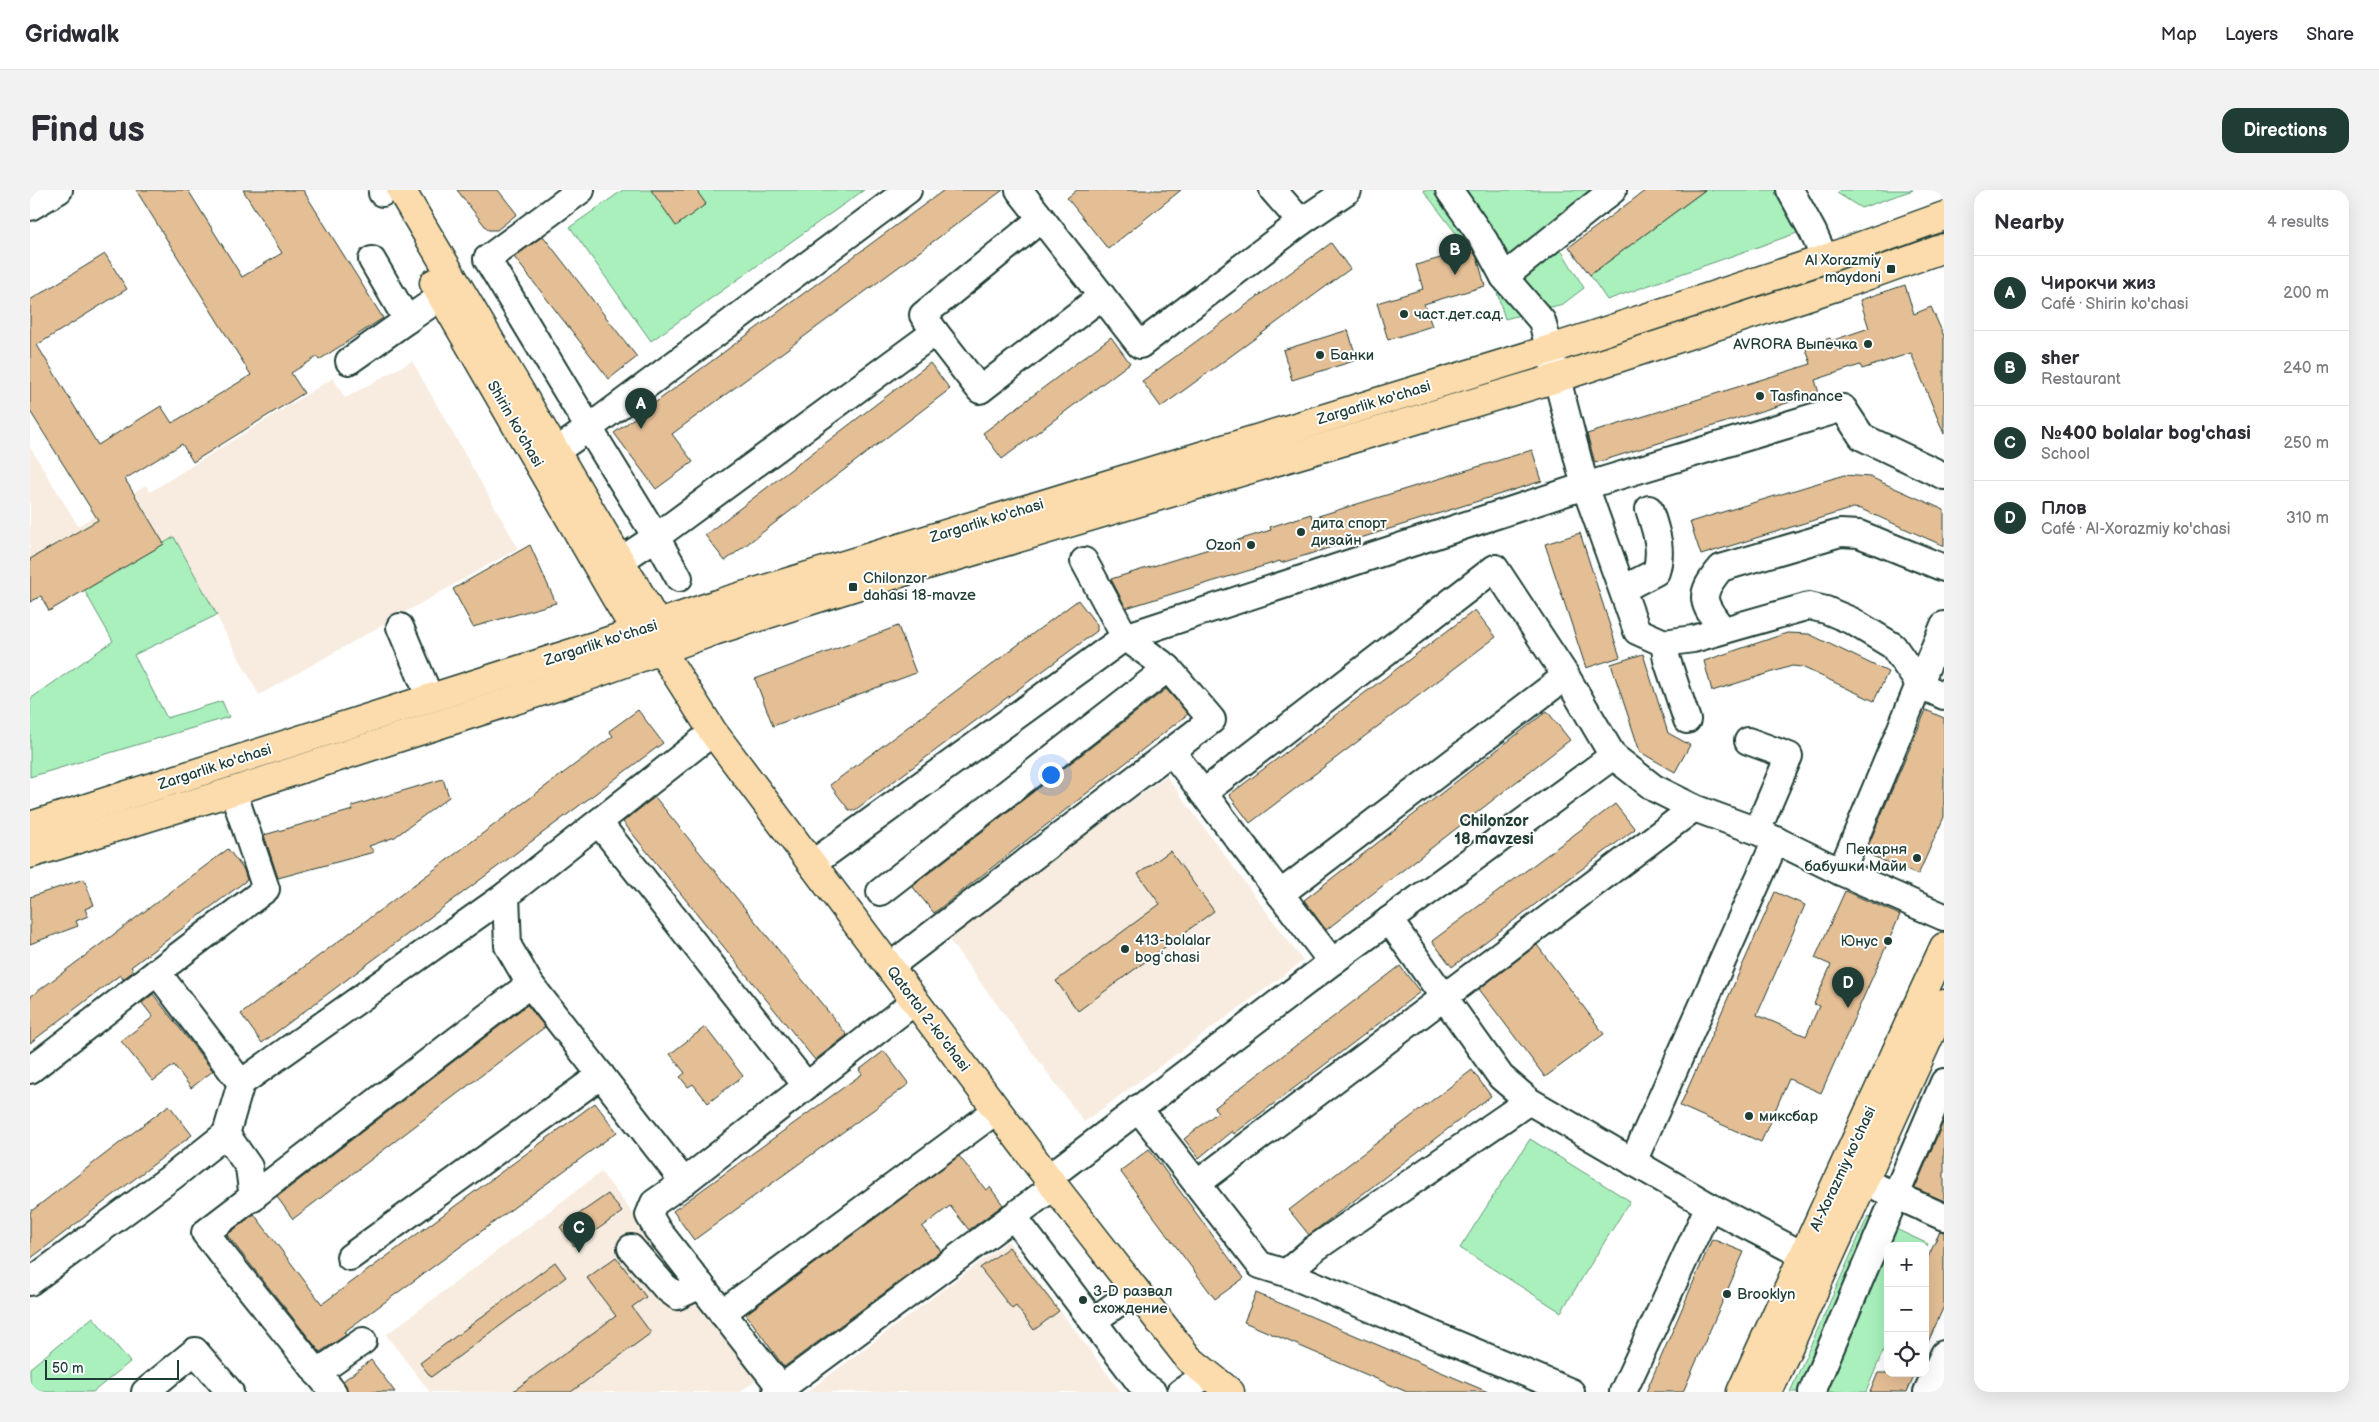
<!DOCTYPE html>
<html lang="en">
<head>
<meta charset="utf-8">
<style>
	:root { --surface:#fff; --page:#f2f2f3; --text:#2b2b33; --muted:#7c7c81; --line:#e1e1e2; --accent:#1f3d34 }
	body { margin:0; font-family:"Balsamiq Sans",sans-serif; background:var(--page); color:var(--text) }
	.controls { position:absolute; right:15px; bottom:15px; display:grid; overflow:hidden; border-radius:10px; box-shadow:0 5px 20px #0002 }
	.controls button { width:45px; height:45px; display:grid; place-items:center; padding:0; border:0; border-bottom:1px solid var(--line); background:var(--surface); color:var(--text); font:25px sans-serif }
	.scale { position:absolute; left:15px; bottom:12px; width:134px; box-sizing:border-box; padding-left:5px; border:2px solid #1f3d34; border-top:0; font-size:14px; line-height:18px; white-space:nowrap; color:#1f3d34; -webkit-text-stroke:4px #fff; paint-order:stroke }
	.you { position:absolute; left:1020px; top:584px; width:18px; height:18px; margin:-12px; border:4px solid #fff; border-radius:50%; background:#1a73e8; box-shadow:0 0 0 8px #1a73e833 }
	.badge { display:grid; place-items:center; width:32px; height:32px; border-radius:50%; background:var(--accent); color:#fff; font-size:16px; font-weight:700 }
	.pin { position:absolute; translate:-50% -41px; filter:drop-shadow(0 1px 2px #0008) }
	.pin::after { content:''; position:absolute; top:26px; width:18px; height:15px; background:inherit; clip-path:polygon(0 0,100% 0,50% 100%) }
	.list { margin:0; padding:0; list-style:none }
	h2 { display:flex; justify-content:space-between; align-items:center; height:65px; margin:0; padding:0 20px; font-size:21px }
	h2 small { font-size:16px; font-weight:400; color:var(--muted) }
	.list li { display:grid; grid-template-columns:32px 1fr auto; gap:15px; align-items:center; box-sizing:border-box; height:75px; padding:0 20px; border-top:1px solid var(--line) }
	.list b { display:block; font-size:19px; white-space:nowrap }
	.list p { margin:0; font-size:16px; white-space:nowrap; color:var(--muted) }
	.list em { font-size:16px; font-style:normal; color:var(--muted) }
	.icon { flex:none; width:28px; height:28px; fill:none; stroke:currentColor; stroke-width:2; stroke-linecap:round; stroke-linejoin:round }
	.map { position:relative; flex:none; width:1914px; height:1202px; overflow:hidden; border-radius:15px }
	header { display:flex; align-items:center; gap:30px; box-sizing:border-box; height:70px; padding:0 25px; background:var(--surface); border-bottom:1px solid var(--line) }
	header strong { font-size:24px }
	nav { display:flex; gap:28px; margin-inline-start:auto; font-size:18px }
	.intro { display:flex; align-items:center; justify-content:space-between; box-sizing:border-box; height:120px; padding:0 30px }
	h1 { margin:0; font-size:35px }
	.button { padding:12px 22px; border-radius:15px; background:var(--accent); color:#fff; font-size:18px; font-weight:700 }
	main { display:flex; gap:30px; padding:0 30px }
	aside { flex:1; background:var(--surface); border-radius:15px; box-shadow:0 5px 20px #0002 }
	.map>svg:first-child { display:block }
	.built { fill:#f7ecdf }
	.green { fill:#a9f0bc; stroke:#649678 }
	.building { fill:#e4be95; stroke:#1f3d34 }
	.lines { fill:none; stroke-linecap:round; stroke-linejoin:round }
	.minor-casing { stroke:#1f3d34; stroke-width:30 }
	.major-casing { stroke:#1f3d34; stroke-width:31 }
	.minor { stroke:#fff; stroke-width:26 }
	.major { stroke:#fcdcac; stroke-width:28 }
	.poi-dot { fill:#1f3d34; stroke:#fff; stroke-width:2 }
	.labels { text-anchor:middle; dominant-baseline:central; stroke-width:4; stroke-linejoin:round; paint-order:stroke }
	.poi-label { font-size:15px; fill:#1f3d34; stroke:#fff; text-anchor:start }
	.street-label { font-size:15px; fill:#1f3d34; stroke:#fff }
	.neighbourhood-label { font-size:16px; font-weight:bold; fill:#1f3d34; stroke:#fff }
</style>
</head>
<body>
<header>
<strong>Gridwalk</strong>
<nav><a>Map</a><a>Layers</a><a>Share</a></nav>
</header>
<div class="intro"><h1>Find us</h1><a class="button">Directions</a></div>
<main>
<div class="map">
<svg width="1914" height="1202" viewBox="0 0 1914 1202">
	<rect width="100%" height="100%" fill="#fff"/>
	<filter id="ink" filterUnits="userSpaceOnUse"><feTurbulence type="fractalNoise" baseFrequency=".02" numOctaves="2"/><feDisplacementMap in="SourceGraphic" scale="10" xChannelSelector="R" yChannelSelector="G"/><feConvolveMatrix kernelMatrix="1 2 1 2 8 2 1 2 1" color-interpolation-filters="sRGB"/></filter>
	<g filter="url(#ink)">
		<g class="built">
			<polygon points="382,171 488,358 229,505 144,347 19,421 11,406 0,412 0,257 48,336 116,295 120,302 303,188 315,208"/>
			<polygon points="1136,586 1273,771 1054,932 917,747"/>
			<polygon points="571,982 729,1188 710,1202 400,1202 356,1145"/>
			<polygon points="978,1051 1091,1202 777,1202"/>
		</g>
		<g class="green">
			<polygon points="593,0 834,0 621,151 540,37"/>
			<polygon points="1393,0 1583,0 1522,45 1554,98 1533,114 1475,129 1451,49 1428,46"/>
			<polygon points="1675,0 1749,0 1770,42 1577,110 1560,85"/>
			<polygon points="1811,0 1883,0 1831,18 1807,3"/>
			<polygon points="144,347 187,425 104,465 137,528 192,511 199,527 0,587 0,509 83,451 54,400"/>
			<polygon points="1500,949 1600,1011 1531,1122 1430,1058"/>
			<polygon points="1838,1026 1898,1054 1895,1059 1895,1056 1858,1056 1858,1149 1836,1202 1760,1202"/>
			<polygon points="63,1127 100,1172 63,1202 0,1202 0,1178"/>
		</g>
		<g class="building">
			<polygon points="106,0 158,0 212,87 252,63 213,0 273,0 353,128 289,170 287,167 261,183 274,203 163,272 152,254 95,289 134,354 19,421 11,406 0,412 0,369 68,330 0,221 0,110 75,64 97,99 7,155 68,255 131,216 142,233 221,185"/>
			<polygon points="427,0 468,0 487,24 467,40 458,40"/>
			<polygon points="621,0 666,0 676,14 646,36"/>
			<polygon points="914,0 973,0 642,244 663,272 626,299 584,243"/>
			<polygon points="1047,0 1151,0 1078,59 1037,8"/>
			<polygon points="1616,0 1675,0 1560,85 1539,57"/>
			<polygon points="513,46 607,167 579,189 484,67"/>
			<polygon points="1301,53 1320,79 1131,217 1112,191"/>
			<polygon points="1442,59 1448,70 1455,96 1394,114 1402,136 1358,150 1347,113 1393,99 1386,75"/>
			<polygon points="1875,95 1884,124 1901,117 1914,146 1914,244 1881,163 1832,179 1830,175 1785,190 1789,203 1565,273 1557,244 1781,174 1775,156 1800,148 1801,151 1839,138 1830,110"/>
			<polygon points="1318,140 1327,170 1262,190 1253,160"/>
			<polygon points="1081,147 1100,173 972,269 953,243"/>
			<polygon points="900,173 920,199 695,371 675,345"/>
			<polygon points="1502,260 1512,291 1251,373 1250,371 1096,418 1081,389 1241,340 1240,337 1281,324 1282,328"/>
			<polygon points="1814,285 1840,287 1914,320 1914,356 1831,319 1823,318 1671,365 1660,332"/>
			<polygon points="1550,343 1590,467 1556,478 1515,354"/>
			<polygon points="500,355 526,413 443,437 423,399"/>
			<polygon points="1048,410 1067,435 1067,441 825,620 819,620 800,595"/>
			<polygon points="1445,420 1466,447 1220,633 1199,605"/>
			<polygon points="868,436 886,483 743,536 725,489"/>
			<polygon points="1757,443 1779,444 1858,482 1844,511 1772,477 1762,476 1682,501 1674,471"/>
			<polygon points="1613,464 1638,543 1660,555 1645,582 1610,562 1581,474"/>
			<polygon points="1136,499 1158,524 904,723 882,696"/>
			<polygon points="608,520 633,553 232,853 211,824 583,546 579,541"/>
			<polygon points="1896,520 1914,528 1914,627 1888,685 1835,663"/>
			<polygon points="1517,521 1540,550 1296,740 1274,710"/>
			<polygon points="413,589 419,607 365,647 339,656 344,662 248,688 234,645 323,620 322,616"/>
			<polygon points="625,607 817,845 785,870 593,632"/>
			<polygon points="1585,614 1605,639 1422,777 1402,751"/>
			<polygon points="198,659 214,680 217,690 101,777 104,781 93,789 90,785 0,853 0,807"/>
			<polygon points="1140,661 1184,721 1048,821 1026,791 1130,714 1108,684"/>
			<polygon points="54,689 64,715 55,719 58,726 46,731 48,736 0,754 0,707"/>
			<polygon points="1815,701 1870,725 1791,903 1759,889 1731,952 1650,916 1745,702 1775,715 1727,825 1776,846 1789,816 1784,814 1801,775 1785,768"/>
			<polygon points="1507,755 1574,844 1515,887 1449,799"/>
			<polygon points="1370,776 1390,802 1204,944 1202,941 1169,968 1154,949 1188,922 1184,918"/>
			<polygon points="123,804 183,881 161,898 144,875 123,891 91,851 123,827 112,813"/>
			<polygon points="497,815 515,837 263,1029 247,1007"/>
			<polygon points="675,837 713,886 678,913 663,894 658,897 650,887 655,883 640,864"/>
			<polygon points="854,861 879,894 664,1050 643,1021 832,884 829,880"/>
			<polygon points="1442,880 1461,906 1279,1045 1259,1020"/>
			<polygon points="565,913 587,942 314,1142 316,1145 290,1162 197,1045 224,1024 292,1114"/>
			<polygon points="139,915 162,945 0,1069 0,1022"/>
			<polygon points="1914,930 1914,1011 1885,998"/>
			<polygon points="1119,959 1214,1088 1185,1109 1090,981"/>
			<polygon points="929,966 956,1000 960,997 973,1015 939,1040 920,1016 892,1037 911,1061 754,1177 716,1124"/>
			<polygon points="578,1004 592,1022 544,1056 530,1037"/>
			<polygon points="1910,1041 1914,1042 1914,1116 1895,1159 1895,1074"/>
			<polygon points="1682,1049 1714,1062 1653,1202 1616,1202"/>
			<polygon points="979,1057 1029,1121 1004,1140 986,1116 982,1119 950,1078"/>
			<polygon points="586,1067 616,1107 602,1117 621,1143 541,1202 482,1202 586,1126 557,1088"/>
			<polygon points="525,1072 536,1087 401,1187 390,1173"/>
			<polygon points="1226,1103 1458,1202 1377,1202 1214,1132"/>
			<polygon points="341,1170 365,1202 318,1202 313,1191"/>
			<polygon points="1848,1183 1885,1183 1877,1202 1840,1202"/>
		</g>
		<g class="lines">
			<g class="minor-casing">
				<g id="minor">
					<polyline points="989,0 1072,106"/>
					<polyline points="1243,0 1271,32"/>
					<polyline points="1419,0 1454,50 1474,87 1512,131 1555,296 1607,441 1634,453 1637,470 1657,530"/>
					<polyline points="1760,0 1783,42 1795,69"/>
					<polyline points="352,3 357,0"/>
					<polyline points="0,17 29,0"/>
					<polyline points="1474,87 1583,0"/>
					<polyline points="377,130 412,106"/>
					<polyline points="905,142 950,200 1072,106 1110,155 1271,32 1318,0"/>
					<polyline points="319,171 377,130 342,70"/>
					<polyline points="508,274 559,238 457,69 551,0"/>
					<polyline points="590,371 626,347 559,238 878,0"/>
					<polyline points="1054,371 1095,447 1138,478"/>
					<polyline points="649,388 626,347 905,142 893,125 1011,29"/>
					<path d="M1593 399 1626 382C1633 359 1626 341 1619 319"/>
					<polyline points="370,437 400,508"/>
					<path d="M1693 440C1672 413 1667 406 1691 378L1810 343 1829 344 1914 378"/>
					<polyline points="1634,453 1663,449 1779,416 1796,420 1822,431 1863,456 1890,495 1914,506"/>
					<polyline points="1718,551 1759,566 1727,641"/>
					<polyline points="1142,562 1302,772"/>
					<polyline points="203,601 236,699 127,782 211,893 476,705 683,542"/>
					<polyline points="1173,603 1465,378 1536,486 1583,566 1624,598 1664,618 1727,641 1811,682 1914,727"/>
					<polyline points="569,633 776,895"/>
					<polyline points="782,674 1095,447 1555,296 1813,218 1832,247 1914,286"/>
					<polyline points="1811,682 1914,435"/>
					<polyline points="850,702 1138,478 1182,530 859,777"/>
					<polyline points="1250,704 1536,486"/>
					<polyline points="476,705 478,756 500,794"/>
					<polyline points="1359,730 1471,887 1499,911 1679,1016"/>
					<polyline points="0,880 127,782"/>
					<polyline points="1108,918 1230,1075 1256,1083 1541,1202"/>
					<polyline points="196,944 219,977 223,1008"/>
					<polyline points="1603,972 1746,650"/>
					<polyline points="1018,988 1302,772 1583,566"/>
					<polyline points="1168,993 1664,618"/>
					<polyline points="1849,998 1914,1027"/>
					<polyline points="983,1026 1110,1193 1123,1202"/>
					<polyline points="601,1058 635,1097 647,1106 671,1095"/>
					<polyline points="320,1067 571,885"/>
					<polyline points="1256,1083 1284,1059 1499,911"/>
					<polyline points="0,1092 143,986 196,944 211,893"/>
					<polyline points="692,1123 967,920"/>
					<polyline points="1063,1131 1106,1100"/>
					<polyline points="287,1183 333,1151"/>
					<polyline points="751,1198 627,1039 619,1025 624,1013 654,992 885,811"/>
					<polyline points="115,1202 165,1161 200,1202"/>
					<polyline points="303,1202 175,1043 500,794 654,992"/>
					<polyline points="746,1202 1024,996"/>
					<polyline points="1151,1202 1176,1185"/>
					<polyline points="1593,1202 1679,1016 1792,1075"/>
					<polyline points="1782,1202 1914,892"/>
					<polyline points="1897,1202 1914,1164"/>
				</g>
			</g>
			<g class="major-casing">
				<g id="major">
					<polyline points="371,0 608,401 627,434 631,460 683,542 1024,996 1159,1169 1200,1202"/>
					<polyline points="404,93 586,408 606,441 620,451"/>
					<polyline points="0,636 564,456 693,412 1521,159 1795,69 1914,26"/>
					<polyline points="0,664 203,601 550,489 684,441 823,397 1527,188 1808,96 1914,58"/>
					<polyline points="1711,1202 1914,757"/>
					<polyline points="1738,1202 1914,814"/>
				</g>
			</g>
			<use href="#minor" class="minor"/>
			<use href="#major" class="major"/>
		</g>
	</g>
	<g class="poi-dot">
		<rect x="1856" y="74" width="10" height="10" rx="2.5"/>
		<circle cx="1374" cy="124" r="5"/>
		<circle cx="1838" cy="154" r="5"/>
		<circle cx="1290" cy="165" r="5"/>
		<circle cx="1730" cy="206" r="5"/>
		<circle cx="1271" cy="342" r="5"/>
		<circle cx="1221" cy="355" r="5"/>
		<rect x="818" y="392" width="10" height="10" rx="2.5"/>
		<circle cx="1887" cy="668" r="5"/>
		<circle cx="1858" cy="751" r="5"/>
		<circle cx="1095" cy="759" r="5"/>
		<circle cx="1719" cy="926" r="5"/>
		<circle cx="1697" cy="1104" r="5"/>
		<circle cx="1053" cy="1110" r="5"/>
	</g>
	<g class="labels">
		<g class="poi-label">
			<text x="1851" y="70" text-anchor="end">Al Xorazmiy<tspan x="1851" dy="17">maydoni</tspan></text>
			<text x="1384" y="124">част.дет.сад.</text>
			<text x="1828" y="154" text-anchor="end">AVRORA Выпечка</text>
			<text x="1300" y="165">Банки</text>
			<text x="1740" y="206">Tasfinance</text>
			<text x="1281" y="333">дита спорт<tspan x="1281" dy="17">дизайн</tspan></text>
			<text x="1211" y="355" text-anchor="end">Ozon</text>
			<text x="833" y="388">Chilonzor<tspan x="833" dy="17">dahasi 18-mavze</tspan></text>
			<text x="1877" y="659" text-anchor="end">Пекарня<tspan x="1877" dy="17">бабушки Майи</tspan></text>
			<text x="1105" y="750">413-bolalar<tspan x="1105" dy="17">bogʻchasi</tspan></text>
			<text x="1848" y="751" text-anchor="end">Юнус</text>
			<text x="1729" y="926">миксбар</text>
			<text x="1063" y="1101">3-D развал<tspan x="1063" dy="17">схождение</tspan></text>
			<text x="1707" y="1104">Brooklyn</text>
		</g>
		<g class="street-label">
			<text transform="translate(1344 213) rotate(-17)">Zargarlik ko'chasi</text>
			<text transform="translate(485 234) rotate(60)">Shirin ko'chasi</text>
			<text transform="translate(957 331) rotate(-17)">Zargarlik ko'chasi</text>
			<text transform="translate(571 453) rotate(-18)">Zargarlik ko'chasi</text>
			<text transform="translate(185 577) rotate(-18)">Zargarlik ko'chasi</text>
			<text transform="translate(898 829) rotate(53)">Qatortol 2-ko'chasi</text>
			<text transform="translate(1813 979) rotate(-65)">Al-Xorazmiy ko'chasi</text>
		</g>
		<g class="neighbourhood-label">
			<text x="1464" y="631">Chilonzor<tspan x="1464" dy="18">18 mavzesi</tspan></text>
		</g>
	</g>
</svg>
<div class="controls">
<button>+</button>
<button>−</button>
<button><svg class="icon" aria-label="locate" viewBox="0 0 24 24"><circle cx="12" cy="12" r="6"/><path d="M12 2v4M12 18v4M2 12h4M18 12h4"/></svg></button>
</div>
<div class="scale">50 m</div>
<div class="you"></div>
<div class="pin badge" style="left:611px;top:239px">A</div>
<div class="pin badge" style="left:1425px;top:85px">B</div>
<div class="pin badge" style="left:549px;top:1063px">C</div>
<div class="pin badge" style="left:1818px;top:818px">D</div>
</div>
<aside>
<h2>Nearby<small>4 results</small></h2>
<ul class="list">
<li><span class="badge">A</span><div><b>Чирокчи жиз</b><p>Café · Shirin ko'chasi</p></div><em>200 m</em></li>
<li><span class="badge">B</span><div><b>sher</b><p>Restaurant</p></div><em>240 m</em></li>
<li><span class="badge">C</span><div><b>№400 bolalar bog'chasi</b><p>School</p></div><em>250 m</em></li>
<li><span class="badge">D</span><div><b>Плов</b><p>Café · Al-Xorazmiy ko'chasi</p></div><em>310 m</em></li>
</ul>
</aside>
</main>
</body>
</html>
